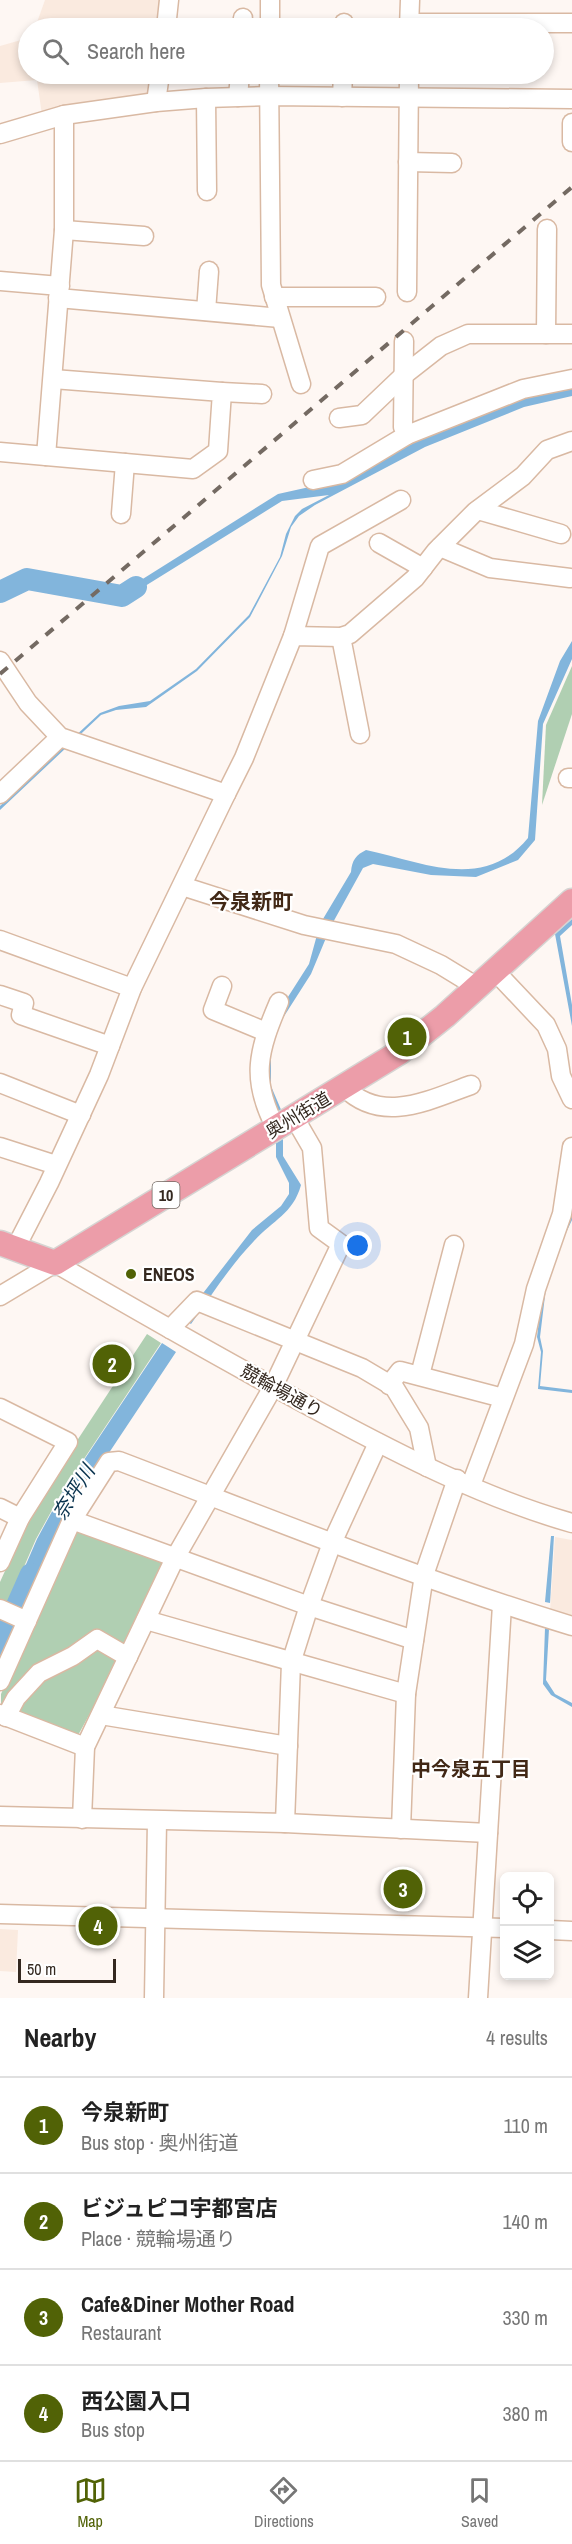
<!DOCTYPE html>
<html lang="en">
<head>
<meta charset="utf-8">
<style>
	:root { --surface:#fff; --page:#f6f6f6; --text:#222; --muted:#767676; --line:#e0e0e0; --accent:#516206 }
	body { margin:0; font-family:"Archivo Narrow","Noto Sans JP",sans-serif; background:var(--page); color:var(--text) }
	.controls { position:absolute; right:18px; bottom:18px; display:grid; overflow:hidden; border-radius:9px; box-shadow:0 3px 9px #0003 }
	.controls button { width:54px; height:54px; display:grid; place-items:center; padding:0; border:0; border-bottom:2px solid var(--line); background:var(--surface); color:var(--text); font:30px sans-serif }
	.scale { position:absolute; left:18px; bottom:15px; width:98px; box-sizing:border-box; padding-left:6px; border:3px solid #34281f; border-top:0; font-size:16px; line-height:21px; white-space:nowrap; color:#34281f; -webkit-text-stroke:4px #fff; paint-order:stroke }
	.you { position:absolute; left:358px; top:1246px; width:21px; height:21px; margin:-15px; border:4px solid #fff; border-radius:50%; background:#1a73e8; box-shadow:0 0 0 9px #1a73e833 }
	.badge { display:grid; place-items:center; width:39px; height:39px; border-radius:50%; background:var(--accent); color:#fff; font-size:20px; font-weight:700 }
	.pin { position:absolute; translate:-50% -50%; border:3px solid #fff; box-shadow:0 2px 6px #0006 }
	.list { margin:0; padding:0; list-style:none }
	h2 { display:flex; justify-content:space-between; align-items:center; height:78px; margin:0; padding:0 24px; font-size:26px }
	h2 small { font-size:20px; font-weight:400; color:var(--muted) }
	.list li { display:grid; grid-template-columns:39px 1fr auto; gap:18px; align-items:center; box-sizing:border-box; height:96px; padding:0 24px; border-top:2px solid var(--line) }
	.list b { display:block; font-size:22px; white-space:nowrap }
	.list p { margin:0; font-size:20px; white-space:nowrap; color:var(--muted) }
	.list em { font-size:20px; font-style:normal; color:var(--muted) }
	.icon { flex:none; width:33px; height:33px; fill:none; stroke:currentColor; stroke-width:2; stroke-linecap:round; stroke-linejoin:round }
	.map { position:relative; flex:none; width:572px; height:1998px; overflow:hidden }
	.search { position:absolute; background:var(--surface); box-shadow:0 3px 9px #0003; left:18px; right:18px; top:18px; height:66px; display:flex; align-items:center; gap:15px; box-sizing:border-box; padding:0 21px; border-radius:33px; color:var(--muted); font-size:22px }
	.sheet { height:462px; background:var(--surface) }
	nav { display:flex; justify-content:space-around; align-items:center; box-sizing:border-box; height:84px; border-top:2px solid var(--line); background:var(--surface); font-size:16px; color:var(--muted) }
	nav a { display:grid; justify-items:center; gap:3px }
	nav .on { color:var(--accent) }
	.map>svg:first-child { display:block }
	.built { fill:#faeadf }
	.green { fill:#b0cfb2 }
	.water { fill:#82b5dc }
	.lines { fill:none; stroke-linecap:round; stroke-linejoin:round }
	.river { stroke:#82b5dc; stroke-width:22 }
	.minor-casing { stroke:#d9b9a3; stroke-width:21 }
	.major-casing { stroke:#d6d4d2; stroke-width:27 }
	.minor { stroke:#fff; stroke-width:18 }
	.major { stroke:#ec9da9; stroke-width:24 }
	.rail { stroke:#746a62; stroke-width:4; stroke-dasharray:10 10; stroke-linecap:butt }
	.poi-dot { fill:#516206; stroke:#fff; stroke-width:2 }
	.labels { text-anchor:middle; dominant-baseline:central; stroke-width:4.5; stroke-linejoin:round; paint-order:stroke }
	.shield { fill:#fff; stroke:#716862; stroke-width:1.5 }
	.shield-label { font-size:16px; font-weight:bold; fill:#34281f }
	.street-label { font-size:18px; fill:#34281f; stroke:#fff }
	.poi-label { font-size:18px; font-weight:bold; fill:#34281f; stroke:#fff; text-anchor:start }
	.water-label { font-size:20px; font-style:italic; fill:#0a334e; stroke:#fff }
	.neighbourhood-label { font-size:20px; font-weight:bold; fill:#412816; stroke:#fff }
	.quarter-label { font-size:21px; font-weight:bold; fill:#412816; stroke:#fff }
</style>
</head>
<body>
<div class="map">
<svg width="572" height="1998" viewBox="0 0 572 1998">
	<rect width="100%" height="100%" fill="#fef7f3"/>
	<g class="built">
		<polygon points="45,0 161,0 161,28 35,28"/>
		<polygon points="28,38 28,74 156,74 154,97 42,115 37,80 0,83 0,46"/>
		<polygon points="555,1537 572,1540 572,1619 550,1611"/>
		<polygon points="0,1929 18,1930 16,1972 0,1971"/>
	</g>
	<g class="green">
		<polygon points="572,666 572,714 542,805 546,725"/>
		<polygon points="147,1334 161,1343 62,1492 36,1539 10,1599 27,1607 17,1628 0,1622 0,1582 24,1529 42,1494"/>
		<polygon points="82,1531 163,1559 166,1568 127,1650 96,1634 4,1707 1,1704 1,1694 74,1534"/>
		<polygon points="94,1647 118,1662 76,1739 11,1714 32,1685"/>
	</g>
	<g class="water">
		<polygon points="572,384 572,396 524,407 425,447 315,505 299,516 291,527 282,556 250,617 197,671 146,707 116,710 101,715 0,810 0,806 100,713 119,706 150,701 196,669 249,615 280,557 286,534 295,516 302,509 329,495 282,501 129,596 121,599 106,596 113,591 122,592 278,494 332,482 420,437 543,390"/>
		<polygon points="27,576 64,579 80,584 75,590 28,584 0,597 0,588"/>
		<path d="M572 641V659L543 724 535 840 518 860 476 877 431 875 373 864 363 868 331 926 311 974 281 1021 271 1050V1086L282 1112 276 1116 262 1073 279 1011 309 964 320 924 351 872C352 860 356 855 366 850 422 862 484 892 528 838L538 721 560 661Z"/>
		<polygon points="572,919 572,925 560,936 572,1005 572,1026 555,934"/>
		<path d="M283 1139V1156L301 1185C293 1214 273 1220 254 1241 230 1266 211 1296 191 1324L183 1319 252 1230 281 1206 289 1194V1183L276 1157V1143Z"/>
		<polygon points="572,1178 572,1220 548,1271 540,1337 543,1351 540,1386 572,1390 572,1393 538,1389 541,1352 537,1337 545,1270"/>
		<polygon points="162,1343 176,1352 75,1504 27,1605 11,1599 37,1539 62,1493"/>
		<polygon points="551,1536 554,1536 550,1603 545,1602"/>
		<polygon points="2,1622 16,1629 0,1666 0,1626"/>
		<polygon points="545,1628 549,1629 546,1680 555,1694 572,1703 572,1707 551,1695 543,1684"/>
	</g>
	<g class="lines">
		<g class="river">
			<polyline points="0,592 27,579 122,596 136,587"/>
			<polyline points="0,1644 31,1574"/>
		</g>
		<g class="minor-casing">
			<g id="minor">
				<polyline points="410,23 572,23"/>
				<polyline points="166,28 169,0"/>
				<polyline points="242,28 243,18"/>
				<polyline points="270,28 270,0"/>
				<polyline points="344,28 344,23"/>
				<polyline points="409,28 410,0"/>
				<polyline points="269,74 271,285 301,384"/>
				<polyline points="238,97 240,74"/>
				<polyline points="342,97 343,74"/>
				<polyline points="206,98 207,191"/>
				<polyline points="156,102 160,74"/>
				<polyline points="572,123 572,142"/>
				<polyline points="0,134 64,115 156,102 206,98 269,96 572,99"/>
				<polyline points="408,162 452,163"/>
				<polyline points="64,230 144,236"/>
				<polyline points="0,281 60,286"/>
				<polyline points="407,292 409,74"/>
				<polyline points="274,297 376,297"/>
				<polyline points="58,298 280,318"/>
				<polyline points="206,311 209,271"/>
				<polyline points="546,334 547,229"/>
				<polyline points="404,341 403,427 407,435"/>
				<polyline points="222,392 262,394"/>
				<polyline points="339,418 362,415 404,375 441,346 468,334 572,334"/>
				<polyline points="0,452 46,456 64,230 64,115"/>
				<polyline points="46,456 193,469 218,451 222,392 53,379"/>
				<polyline points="313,480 342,474 407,435 523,389 572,379"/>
				<polyline points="478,510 561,534"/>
				<polyline points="121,514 125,463"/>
				<polyline points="379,543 423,568"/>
				<polyline points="440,547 490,568 570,578"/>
				<polyline points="293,636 320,546 401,500"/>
				<polyline points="341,637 360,734"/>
				<polyline points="0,661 28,703 60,737 226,794 132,988 99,1075 49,1183 15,1249"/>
				<polyline points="568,778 572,778"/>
				<polyline points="0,794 60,737"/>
				<polyline points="226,794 244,758 293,636 341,637 350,634 415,578 436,551 475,512 523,476 547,450 572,441"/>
				<polyline points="182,886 304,925 396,944 441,965 477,987"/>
				<polyline points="0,940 132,988"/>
				<polyline points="495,971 546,1025 557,1049 561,1076 572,1099"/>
				<polyline points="222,986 213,1010 266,1032"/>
				<polyline points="0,995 24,1003 21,1015 110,1046"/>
				<polyline points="0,1083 81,1115"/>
				<path d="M344 1087C382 1125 429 1100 471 1085"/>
				<path d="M276 1128C250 1079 258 1051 279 1002"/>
				<polyline points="0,1147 56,1165"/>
				<path d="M0 1296 55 1263C143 1314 232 1365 322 1413 402 1456 484 1498 572 1523"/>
				<polyline points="170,1329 197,1301 362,1368 394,1387 419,1428 427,1467"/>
				<polyline points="420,1375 454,1245"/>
				<polyline points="389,1385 400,1371 503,1398"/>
				<polyline points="0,1408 68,1442 20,1518 0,1562"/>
				<polyline points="471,1485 524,1344 536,1289 562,1214 572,1147"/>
				<polyline points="0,1508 20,1518"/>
				<polyline points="72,1520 309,1606 414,1640"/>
				<polyline points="0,1609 27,1621"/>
				<polyline points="146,1620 406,1694 424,1575 457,1479"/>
				<path d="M0 1681 72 1520 109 1462 119 1461C269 1518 418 1579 572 1626"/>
				<polyline points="0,1714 85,1747"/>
				<polyline points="101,1715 288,1746"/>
				<polyline points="6,1717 16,1698 39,1673 73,1656 97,1639 128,1657"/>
				<polyline points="0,1816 285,1823 488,1833"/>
				<polyline points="82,1819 85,1747 175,1558 273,1387 341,1244 319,1228 312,1148 294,1117"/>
				<polyline points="285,1823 291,1663 309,1606 332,1543 378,1443"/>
				<polyline points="401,1829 406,1694"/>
				<polyline points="0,1914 504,1928"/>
				<polyline points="550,1930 572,1931"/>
				<polyline points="154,1998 157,1821"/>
				<polyline points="478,1998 502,1605"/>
			</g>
		</g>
		<g class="major-casing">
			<polyline id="major" points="0,1243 55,1263 400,1052 445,1016 572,901"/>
		</g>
		<use href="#minor" class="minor"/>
		<use href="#major" class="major"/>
		<polyline class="rail" points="0,674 572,187"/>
	</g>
	<circle class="poi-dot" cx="131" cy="1274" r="6"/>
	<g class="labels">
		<rect class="shield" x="152.5" y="1182" width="27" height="26" rx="4.5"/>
		<g class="shield-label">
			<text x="166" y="1195">10</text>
		</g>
		<g class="street-label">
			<text transform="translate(298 1115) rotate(-31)">奥州街道</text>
			<text transform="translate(282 1391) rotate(29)">競輪場通り</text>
		</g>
		<g class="poi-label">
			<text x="143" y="1274">ENEOS</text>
		</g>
		<g class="water-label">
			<text transform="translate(73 1492) rotate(-58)">奈坪川</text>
		</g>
		<g class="neighbourhood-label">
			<text x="471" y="1768">中今泉五丁目</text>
		</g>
		<g class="quarter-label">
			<text x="251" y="901">今泉新町</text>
		</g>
	</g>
</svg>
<div class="controls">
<button><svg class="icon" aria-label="locate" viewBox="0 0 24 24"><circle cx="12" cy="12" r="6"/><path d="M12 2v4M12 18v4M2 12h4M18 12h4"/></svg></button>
<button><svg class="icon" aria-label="layers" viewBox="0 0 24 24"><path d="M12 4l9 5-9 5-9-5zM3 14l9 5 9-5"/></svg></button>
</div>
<div class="scale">50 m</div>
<div class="you"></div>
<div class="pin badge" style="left:407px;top:1037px">1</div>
<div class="pin badge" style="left:112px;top:1364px">2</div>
<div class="pin badge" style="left:403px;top:1889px">3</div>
<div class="pin badge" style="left:98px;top:1926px">4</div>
<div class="search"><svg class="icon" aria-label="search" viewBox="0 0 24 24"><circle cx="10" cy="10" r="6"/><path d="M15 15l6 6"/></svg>Search here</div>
</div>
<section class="sheet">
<h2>Nearby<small>4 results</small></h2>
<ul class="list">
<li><span class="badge">1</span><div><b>今泉新町</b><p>Bus stop · 奥州街道</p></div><em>110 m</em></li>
<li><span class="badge">2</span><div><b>ビジュピコ宇都宮店</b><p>Place · 競輪場通り</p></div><em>140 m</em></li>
<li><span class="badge">3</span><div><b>Cafe&amp;Diner Mother Road</b><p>Restaurant</p></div><em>330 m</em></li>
<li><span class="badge">4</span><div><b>西公園入口</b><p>Bus stop</p></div><em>380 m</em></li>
</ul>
</section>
<nav>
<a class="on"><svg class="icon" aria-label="map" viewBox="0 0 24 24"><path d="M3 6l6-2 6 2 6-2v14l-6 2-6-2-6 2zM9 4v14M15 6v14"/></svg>Map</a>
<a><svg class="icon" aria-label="directions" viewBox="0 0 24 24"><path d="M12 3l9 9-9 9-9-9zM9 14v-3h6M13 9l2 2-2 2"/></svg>Directions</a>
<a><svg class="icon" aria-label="saved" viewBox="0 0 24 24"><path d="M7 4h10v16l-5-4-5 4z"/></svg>Saved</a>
</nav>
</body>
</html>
